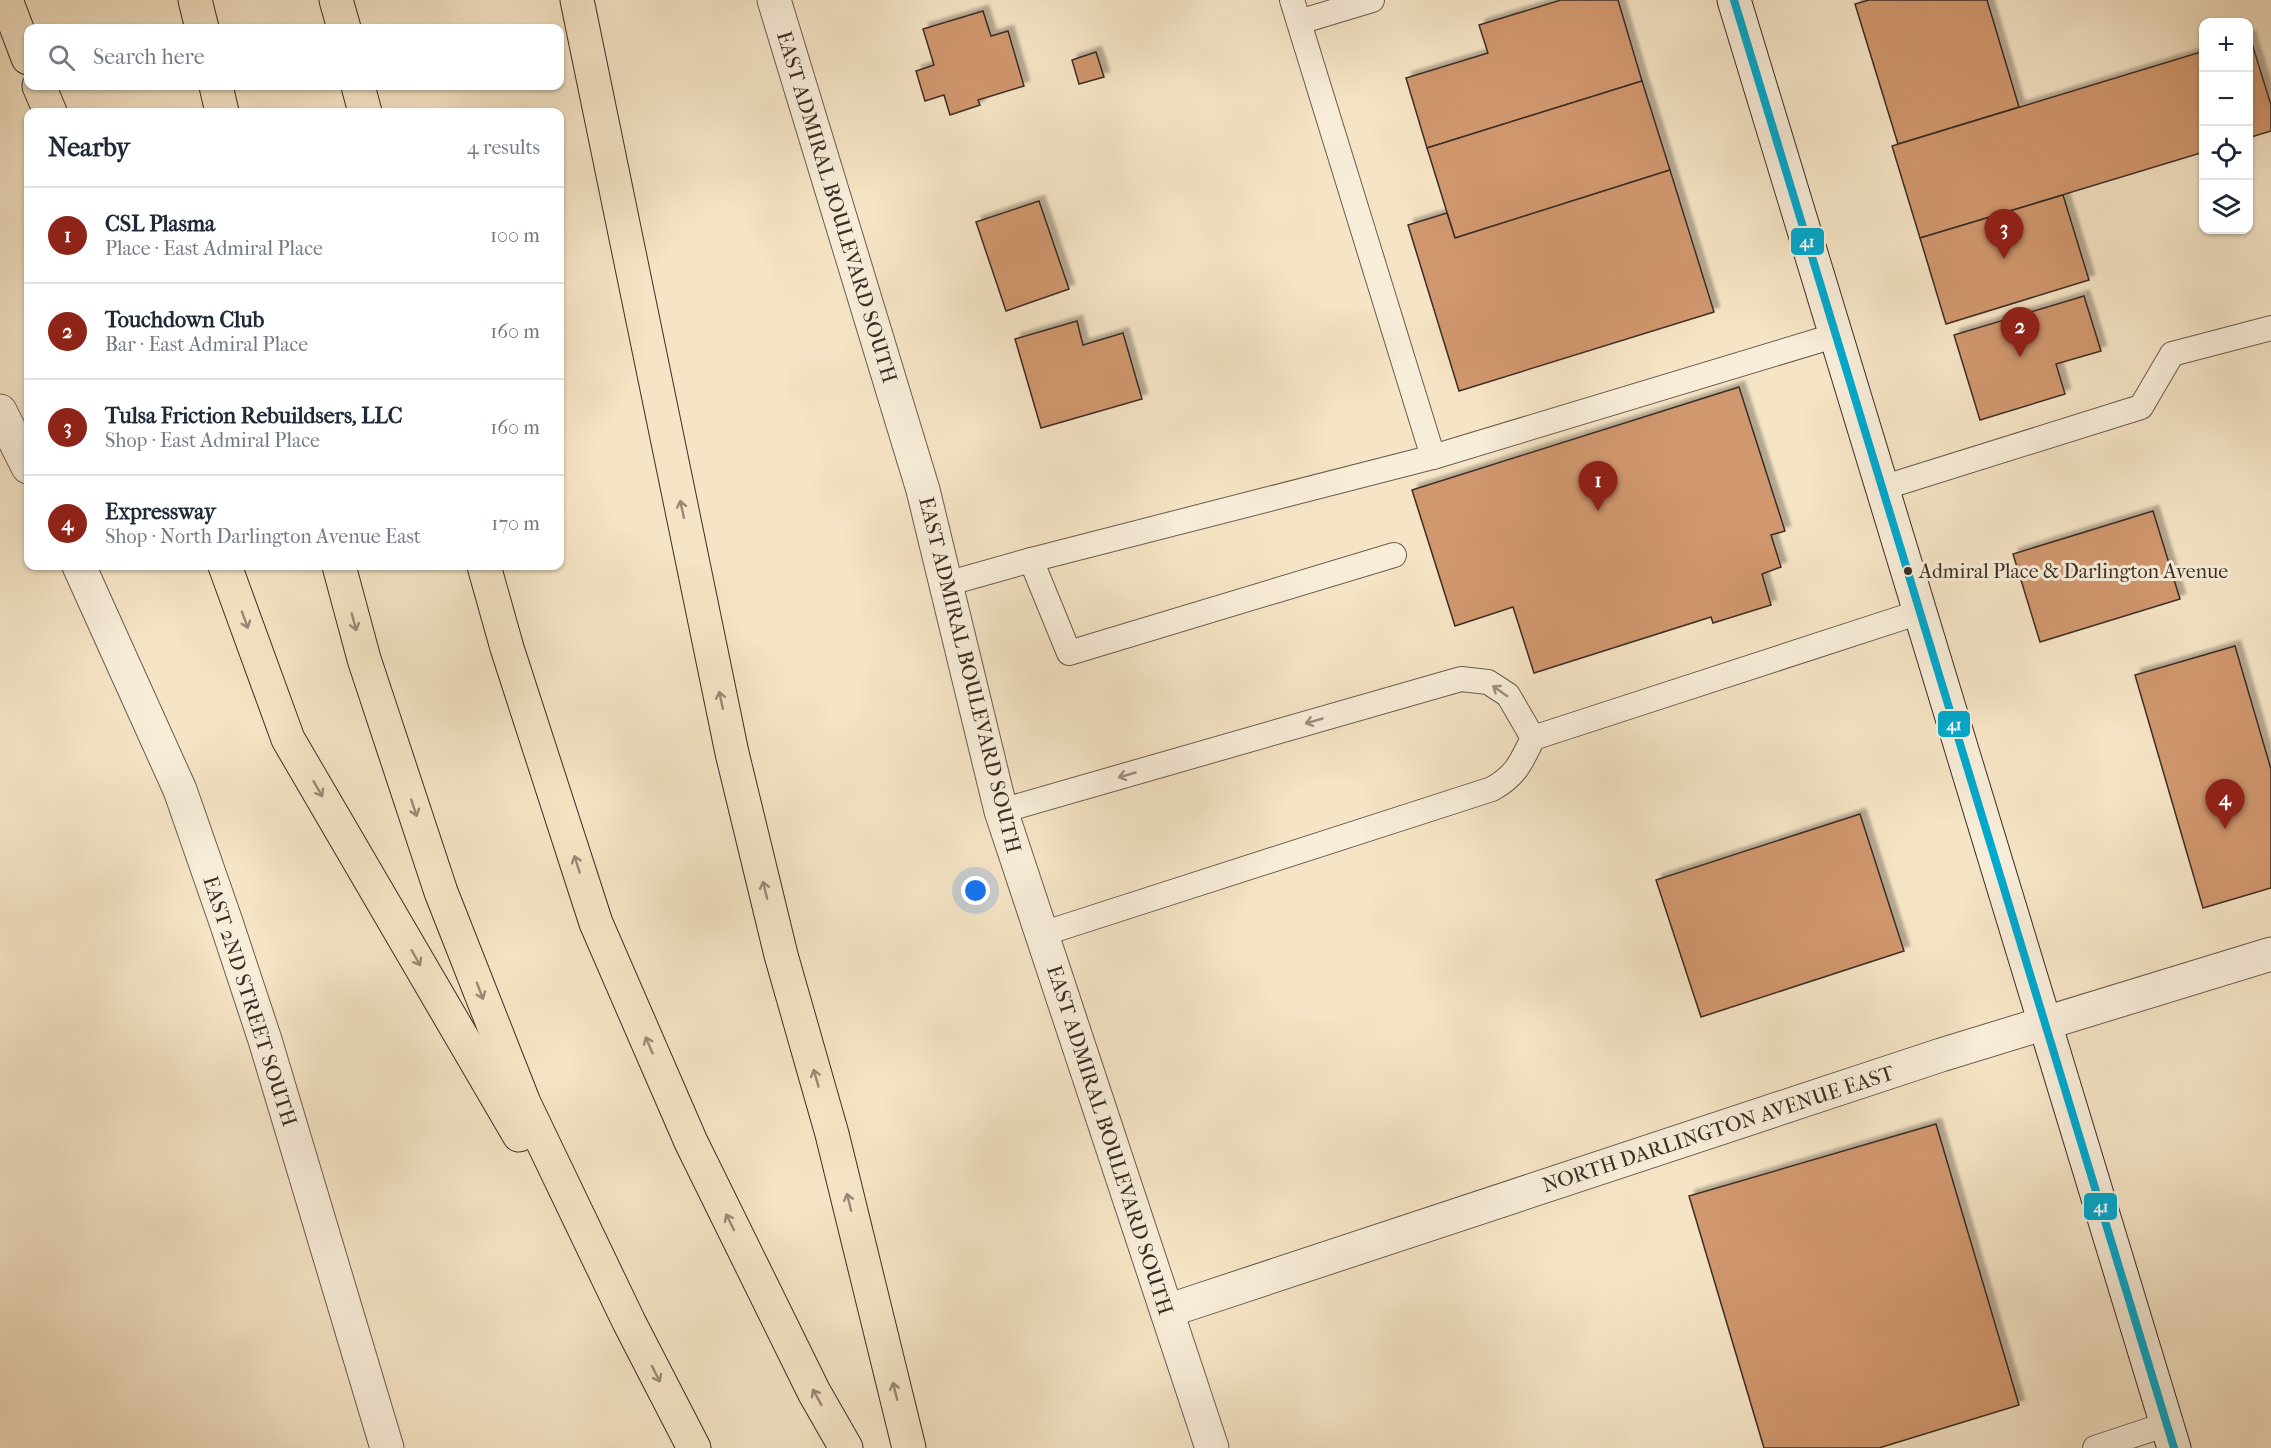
<!DOCTYPE html>
<html lang="en">
<head>
<meta charset="utf-8">
<style>
	:root { --surface:#fff; --page:#f2f2f3; --text:#1f2937; --muted:#747a83; --line:#e0e1e3; --accent:#8f2418 }
	body { margin:0; font-family:"IM FELL French Canon",serif; background:var(--page); color:var(--text) }
	.controls { position:absolute; right:18px; top:18px; display:grid; overflow:hidden; border-radius:12px; box-shadow:0 2px 4px #0004 }
	.controls button { width:54px; height:54px; display:grid; place-items:center; padding:0; border:0; border-bottom:2px solid var(--line); background:var(--surface); color:var(--text); font:30px sans-serif }
	.you { position:absolute; left:976px; top:891px; width:21px; height:21px; margin:-15px; border:4px solid #fff; border-radius:50%; background:#1a73e8; box-shadow:0 0 0 9px #1a73e833 }
	.badge { display:grid; place-items:center; width:39px; height:39px; border-radius:50%; background:var(--accent); color:#fff; font-size:20px; font-weight:700 }
	.pin { position:absolute; translate:-50% -50px; filter:drop-shadow(0 2px 3px #0008) }
	.pin::after { content:''; position:absolute; top:32px; width:21px; height:18px; background:inherit; clip-path:polygon(0 0,100% 0,50% 100%) }
	.list { margin:0; padding:0; list-style:none }
	h2 { display:flex; justify-content:space-between; align-items:center; height:78px; margin:0; padding:0 24px; font-size:26px }
	h2 small { font-size:20px; font-weight:400; color:var(--muted) }
	.list li { display:grid; grid-template-columns:39px 1fr auto; gap:18px; align-items:center; box-sizing:border-box; height:96px; padding:0 24px; border-top:2px solid var(--line) }
	.list b { display:block; font-size:22px; white-space:nowrap }
	.list p { margin:0; font-size:20px; white-space:nowrap; color:var(--muted) }
	.list em { font-size:20px; font-style:normal; color:var(--muted) }
	.icon { flex:none; width:33px; height:33px; fill:none; stroke:currentColor; stroke-width:2; stroke-linecap:round; stroke-linejoin:round }
	.map { position:relative; flex:none; width:2271px; height:1448px; overflow:hidden }
	.search { position:absolute; background:var(--surface); box-shadow:0 2px 4px #0004; left:24px; top:24px; width:540px; height:66px; display:flex; align-items:center; gap:15px; box-sizing:border-box; padding:0 21px; border-radius:12px; color:var(--muted); font-size:22px }
	.panel { position:absolute; background:var(--surface); box-shadow:0 2px 4px #0004; left:24px; top:108px; width:540px; height:462px; border-radius:12px }
	.map>svg:first-child { display:block }
	.building { fill:#d1976e; stroke:#3b2e27; stroke-width:1.5; filter:url(#shadow) }
	.lines { fill:none; stroke-linecap:round; stroke-linejoin:round }
	.service-casing { stroke:#6a5c4e; stroke-width:26 }
	.minor-casing { stroke:#6a5c4e; stroke-width:35 }
	.secondary-casing { stroke:#3b2e27; stroke-width:35 }
	.motorway-casing { stroke:#3b2e27; stroke-width:35 }
	.service { stroke:#f8edd9; stroke-width:24 }
	.minor { stroke:#f8edd9; stroke-width:33 }
	.secondary { stroke:#f8edd9; stroke-width:33 }
	.motorway { stroke:#f5e4c5; stroke-width:33 }
	.bus-1-casing { stroke:#f8edd9; stroke-width:12 }
	.bus-1 { stroke:#00a9ce; stroke-width:8 }
	.oneway { stroke:#988976 }
	.oneway2 { stroke:#9a8e80 }
	.bus-dot { fill:#3b2e27; stroke:#f8edd9; stroke-width:2 }
	.labels { text-anchor:middle; dominant-baseline:central; stroke-width:6; stroke-linejoin:round; paint-order:stroke }
	.bus-label { font-size:20px; fill:#3b2e27; stroke:#f8edd9; text-anchor:start }
	.street-label { font-size:21px; fill:#3b2e27; stroke:#f8edd9 }
	.line-badge { stroke:#f8edd9; stroke-width:2 }
	.badge-label { font-size:16px; text-anchor:middle; font-weight:bold; fill:#fff }
</style>
</head>
<body>
<div class="map">
<svg width="2271" height="1448" viewBox="0 0 2271 1448">
	<defs>
		<filter id="shadow"><feDropShadow dx="5.5" dy="-5.5" stdDeviation="1.5" flood-color="#0004"/></filter>
	</defs>
	<rect width="100%" height="100%" fill="#f5e4c5"/>
	<filter id="stains"><feTurbulence type="fractalNoise" baseFrequency=".00333" numOctaves="4"/><feColorMatrix values="0 0 0 0 .2 0 0 0 0 .09 0 0 0 0 .02 0 0 0 .5 -.17"/></filter>
	<radialGradient id="worn" r=".72"><stop offset=".6" stop-color="#630" stop-opacity="0"/><stop offset="1" stop-color="#630" stop-opacity=".3"/></radialGradient>
	<g class="building">
		<polygon points="1561,0 1618,0 1642,81 1427,148 1406,78 1488,53 1479,25"/>
		<polygon points="1869,0 1987,0 2019,107 1898,144 1855,4"/>
		<polygon points="983,11 991,36 1008,31 1024,86 978,100 980,105 950,115 944,95 925,101 916,71 934,65 923,29"/>
		<polygon points="2248,37 2250,37 2271,105 2271,131 2248,138"/>
		<polygon points="2204,51 2204,152 1920,238 1892,146"/>
		<polygon points="1096,52 1104,77 1079,84 1072,60"/>
		<polygon points="1642,81 1670,170 1455,238 1427,148"/>
		<polygon points="1670,170 1714,312 1459,391 1408,225 1447,213 1455,238"/>
		<polygon points="2063,195 2089,280 1946,324 1920,238"/>
		<polygon points="1039,201 1069,289 1006,311 976,222"/>
		<polygon points="2084,296 2101,351 2056,364 2065,394 1980,420 1954,335"/>
		<polygon points="1077,321 1083,345 1123,333 1142,399 1041,428 1015,339"/>
		<polygon points="1739,387 1785,531 1771,535 1781,567 1762,574 1771,605 1713,623 1711,617 1534,673 1513,607 1455,626 1412,490"/>
		<polygon points="2153,511 2180,599 2040,642 2013,554"/>
		<polygon points="2235,646 2271,769 2271,888 2203,908 2135,675"/>
		<polygon points="1860,814 1904,951 1701,1017 1656,880"/>
		<polygon points="1936,1124 2019,1405 1879,1448 1764,1448 1689,1196"/>
	</g>
	<g class="lines">
		<g class="service-casing">
			<g id="service">
				<polyline points="1292,0 1433,457"/>
				<polyline points="1299,22 1372,0"/>
				<polyline points="1882,488 2141,407 2172,354 2271,328"/>
				<polyline points="1031,560 1069,653 1394,555"/>
				<polyline points="946,584 1031,560 1433,457 1837,335"/>
				<polyline points="1001,811 1461,679 1488,682 1508,695 1533,738"/>
				<path d="M1042 934 1492 789C1517 775 1521 762 1533 738L1920 612"/>
				<polyline points="2095,1448 2167,1424"/>
			</g>
		</g>
		<g class="minor-casing">
			<g id="minor">
				<polyline points="774,0 923,490 1001,811 1212,1448"/>
				<polyline points="0,411 28,467"/>
				<polyline points="79,566 180,790 226,922 265,1040 387,1448"/>
				<polyline points="1167,1311 1941,1055 2271,954"/>
			</g>
		</g>
		<g class="secondary-casing">
			<polyline id="secondary" points="1734,0 2174,1448"/>
		</g>
		<g class="motorway-casing">
			<g id="motorway">
				<polyline points="6,0 28,58"/>
				<polyline points="195,0 202,28"/>
				<polyline points="336,0 344,28"/>
				<polyline points="577,0 732,753 781,955 832,1134 909,1448"/>
				<polyline points="39,86 50,112"/>
				<polyline points="216,86 222,112"/>
				<polyline points="358,86 365,112"/>
				<polyline points="225,566 288,739 519,1135"/>
				<polyline points="339,566 364,659 441,892 524,1103 629,1322 694,1448"/>
				<polyline points="484,566 507,648 596,923 691,1142 814,1392 846,1448"/>
			</g>
		</g>
		<use href="#service" class="service"/>
		<use href="#minor" class="minor"/>
		<use href="#secondary" class="secondary"/>
		<use href="#motorway" class="motorway"/>
		<g class="bus-1-casing">
			<polyline id="bus-1" points="1734,0 2174,1448"/>
		</g>
		<use href="#bus-1" class="bus-1"/>
	</g>
	<defs><path id="oneway-shaft" d="M-6 0H5M1.5-3L5.5 0L1.5 3" fill="none" stroke-width="1.6" stroke-linecap="round" stroke-linejoin="round" transform="scale(1.5)"/></defs>
	<g class="oneway">
		<use href="#oneway-shaft" transform="translate(682 509) rotate(-102)"/>
		<use href="#oneway-shaft" transform="translate(245 620) rotate(70)"/>
		<use href="#oneway-shaft" transform="translate(354 622) rotate(75)"/>
		<use href="#oneway-shaft" transform="translate(721 700) rotate(-102)"/>
		<use href="#oneway-shaft" transform="translate(318 789) rotate(60)"/>
		<use href="#oneway-shaft" transform="translate(414 808) rotate(72)"/>
		<use href="#oneway-shaft" transform="translate(577 864) rotate(-108)"/>
		<use href="#oneway-shaft" transform="translate(765 890) rotate(-104)"/>
		<use href="#oneway-shaft" transform="translate(416 958) rotate(60)"/>
		<use href="#oneway-shaft" transform="translate(480 991) rotate(69)"/>
		<use href="#oneway-shaft" transform="translate(649 1045) rotate(-113)"/>
		<use href="#oneway-shaft" transform="translate(816 1078) rotate(-106)"/>
		<use href="#oneway-shaft" transform="translate(849 1202) rotate(-104)"/>
		<use href="#oneway-shaft" transform="translate(730 1222) rotate(-116)"/>
		<use href="#oneway-shaft" transform="translate(656 1374) rotate(63)"/>
		<use href="#oneway-shaft" transform="translate(895 1391) rotate(-104)"/>
		<use href="#oneway-shaft" transform="translate(817 1397) rotate(-119)"/>
	</g>
	<g class="oneway2">
		<use href="#oneway-shaft" transform="translate(1500 691) rotate(-145)"/>
		<use href="#oneway-shaft" transform="translate(1314 721) rotate(164)"/>
		<use href="#oneway-shaft" transform="translate(1127 775) rotate(164)"/>
	</g>
	<circle class="bus-dot" cx="1908" cy="571" r="5"/>
	<g class="labels">
		<g class="bus-label">
			<text x="1919" y="571">Admiral Place &amp; Darlington Avenue</text>
		</g>
		<g class="street-label">
			<text transform="translate(837 207) rotate(73)">EAST ADMIRAL BOULEVARD SOUTH</text>
			<text transform="translate(970 675) rotate(76)">EAST ADMIRAL BOULEVARD SOUTH</text>
			<text transform="translate(250 1001) rotate(72)">EAST 2ND STREET SOUTH</text>
			<text transform="translate(1718 1129) rotate(-18)">NORTH DARLINGTON AVENUE EAST</text>
			<text transform="translate(1110 1140) rotate(72)">EAST ADMIRAL BOULEVARD SOUTH</text>
		</g>
	</g>
	<g class="line-badge">
		<rect x="1790" y="227" width="35" height="29" rx="6" fill="#00a9ce"/>
		<rect x="1937" y="710" width="34" height="28" rx="6" fill="#00a9ce"/>
		<rect x="2083" y="1192" width="35" height="29" rx="6" fill="#00a9ce"/>
	</g>
	<g class="badge-label">
		<text x="1807" y="247">41</text>
		<text x="1954" y="730">41</text>
		<text x="2101" y="1212">41</text>
	</g>
	<rect width="100%" height="100%" filter="url(#stains)"/>
	<rect width="100%" height="100%" fill="url(#worn)"/>
</svg>
<div class="controls">
<button>+</button>
<button>−</button>
<button><svg class="icon" aria-label="locate" viewBox="0 0 24 24"><circle cx="12" cy="12" r="6"/><path d="M12 2v4M12 18v4M2 12h4M18 12h4"/></svg></button>
<button><svg class="icon" aria-label="layers" viewBox="0 0 24 24"><path d="M12 4l9 5-9 5-9-5zM3 14l9 5 9-5"/></svg></button>
</div>
<div class="you"></div>
<div class="pin badge" style="left:1598px;top:511px">1</div>
<div class="pin badge" style="left:2020px;top:357px">2</div>
<div class="pin badge" style="left:2004px;top:259px">3</div>
<div class="pin badge" style="left:2225px;top:829px">4</div>
<div class="search"><svg class="icon" aria-label="search" viewBox="0 0 24 24"><circle cx="10" cy="10" r="6"/><path d="M15 15l6 6"/></svg>Search here</div>
<section class="panel">
<h2>Nearby<small>4 results</small></h2>
<ul class="list">
<li><span class="badge">1</span><div><b>CSL Plasma</b><p>Place · East Admiral Place</p></div><em>100 m</em></li>
<li><span class="badge">2</span><div><b>Touchdown Club</b><p>Bar · East Admiral Place</p></div><em>160 m</em></li>
<li><span class="badge">3</span><div><b>Tulsa Friction Rebuildsers, LLC</b><p>Shop · East Admiral Place</p></div><em>160 m</em></li>
<li><span class="badge">4</span><div><b>Expressway</b><p>Shop · North Darlington Avenue East</p></div><em>170 m</em></li>
</ul>
</section>
</div>
</body>
</html>
